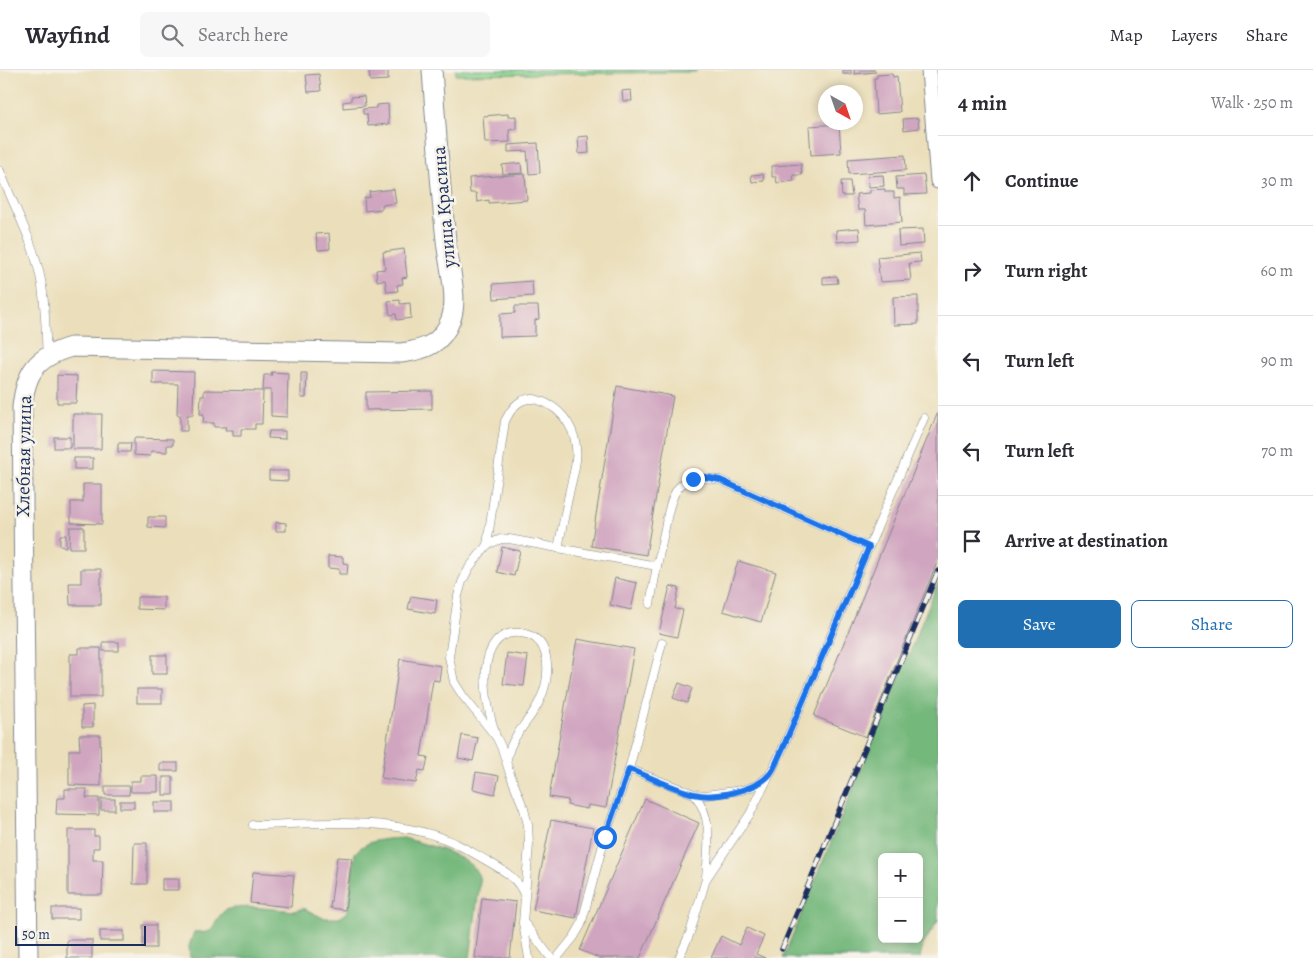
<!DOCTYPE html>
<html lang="en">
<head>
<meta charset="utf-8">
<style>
	:root { --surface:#fff; --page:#f7f7f7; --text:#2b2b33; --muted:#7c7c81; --line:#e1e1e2; --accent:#1f6fb2 }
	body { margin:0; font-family:Alegreya,serif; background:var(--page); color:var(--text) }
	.controls { position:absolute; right:15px; bottom:15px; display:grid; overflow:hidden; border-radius:8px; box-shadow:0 2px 8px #0003 }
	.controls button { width:45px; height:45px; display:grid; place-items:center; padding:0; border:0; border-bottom:1px solid var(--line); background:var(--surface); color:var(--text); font:25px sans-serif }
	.compass { position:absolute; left:818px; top:15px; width:45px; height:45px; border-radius:50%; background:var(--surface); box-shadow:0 2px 8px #0003; rotate:140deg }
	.scale { position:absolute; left:15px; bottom:12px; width:131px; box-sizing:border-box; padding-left:5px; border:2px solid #1b2f5e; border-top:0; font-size:14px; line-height:18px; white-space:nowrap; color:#1b2f5e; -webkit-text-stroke:4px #f7f3e8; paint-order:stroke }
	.stop { position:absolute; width:15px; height:15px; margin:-11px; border:4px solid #1a73e8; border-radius:50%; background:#fff }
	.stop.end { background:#1a73e8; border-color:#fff; box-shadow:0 1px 5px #0008 }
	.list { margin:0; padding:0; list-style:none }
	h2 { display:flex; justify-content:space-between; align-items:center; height:65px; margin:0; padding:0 20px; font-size:21px }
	h2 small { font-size:16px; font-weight:400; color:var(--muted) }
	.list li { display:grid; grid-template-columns:32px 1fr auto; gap:15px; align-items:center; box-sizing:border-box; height:90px; padding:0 20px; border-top:1px solid var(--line) }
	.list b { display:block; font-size:19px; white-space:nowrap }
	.list em { font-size:16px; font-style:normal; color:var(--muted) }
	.actions { display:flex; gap:10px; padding:15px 20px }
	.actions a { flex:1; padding:11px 0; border:1px solid var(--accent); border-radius:8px; text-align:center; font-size:18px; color:var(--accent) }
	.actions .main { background:var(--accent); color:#fff }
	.icon { flex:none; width:28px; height:28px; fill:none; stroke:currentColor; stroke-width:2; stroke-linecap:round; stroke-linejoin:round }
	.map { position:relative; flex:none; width:938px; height:888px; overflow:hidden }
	header { display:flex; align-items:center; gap:30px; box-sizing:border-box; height:70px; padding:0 25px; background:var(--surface); border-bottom:1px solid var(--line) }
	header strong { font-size:24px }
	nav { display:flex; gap:28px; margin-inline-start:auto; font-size:18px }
	.search { width:350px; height:45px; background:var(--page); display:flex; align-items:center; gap:12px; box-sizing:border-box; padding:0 18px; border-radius:8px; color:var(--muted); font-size:19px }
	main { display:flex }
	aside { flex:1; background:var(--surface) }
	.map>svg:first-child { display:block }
	.green { fill:#92d891; stroke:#568478 }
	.forest { fill:#75b87b; stroke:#48746c; fill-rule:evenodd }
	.building { fill:#d0a5c0 }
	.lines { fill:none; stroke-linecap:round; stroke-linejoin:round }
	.service-casing { stroke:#83878c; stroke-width:9 }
	.minor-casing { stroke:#83878c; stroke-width:17 }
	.tertiary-casing { stroke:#83878c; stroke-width:21 }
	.service { stroke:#fff; stroke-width:8 }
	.minor { stroke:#fff; stroke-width:15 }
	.tertiary { stroke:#fff; stroke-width:19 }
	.rail-casing { stroke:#1b2f5e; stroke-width:5.5 }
	.rail { stroke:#f7f3e8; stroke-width:4; stroke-dasharray:11; stroke-linecap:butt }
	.route { stroke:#1a73e8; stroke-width:6 }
	.labels { text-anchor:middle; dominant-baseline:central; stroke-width:5; stroke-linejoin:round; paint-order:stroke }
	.street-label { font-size:19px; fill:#1b2f5e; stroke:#f7f3e8 }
</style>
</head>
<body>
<header>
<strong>Wayfind</strong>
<div class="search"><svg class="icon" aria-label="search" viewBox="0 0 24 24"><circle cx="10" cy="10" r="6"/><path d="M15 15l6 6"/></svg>Search here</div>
<nav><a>Map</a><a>Layers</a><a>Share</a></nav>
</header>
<main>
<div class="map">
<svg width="938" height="888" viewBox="0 0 938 888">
	<rect width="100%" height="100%" fill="#f7f3e8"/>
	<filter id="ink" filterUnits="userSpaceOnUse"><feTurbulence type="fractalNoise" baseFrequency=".02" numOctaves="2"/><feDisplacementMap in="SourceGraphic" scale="10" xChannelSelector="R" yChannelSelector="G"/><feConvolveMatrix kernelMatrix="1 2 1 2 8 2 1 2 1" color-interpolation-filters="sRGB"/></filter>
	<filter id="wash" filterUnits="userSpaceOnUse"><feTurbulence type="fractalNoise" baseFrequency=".0096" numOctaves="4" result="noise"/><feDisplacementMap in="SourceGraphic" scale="20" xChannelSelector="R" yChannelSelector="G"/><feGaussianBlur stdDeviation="1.12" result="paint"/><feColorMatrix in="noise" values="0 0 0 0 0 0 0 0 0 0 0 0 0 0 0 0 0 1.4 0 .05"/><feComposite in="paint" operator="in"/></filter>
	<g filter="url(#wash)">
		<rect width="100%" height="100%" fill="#ebdfbb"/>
		<polygon class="green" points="456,0 696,0 696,2 456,5"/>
		<g class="forest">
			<path d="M938 513V850L923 875 920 888H783ZM882 787H919V869H882Z"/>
			<path d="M404 768C425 775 477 785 480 811L470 888H190L189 876 194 862C200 861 204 864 209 861 217 855 217 845 226 840 238 834 281 840 296 841L303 838 323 848H339L348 841 355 783C367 769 386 769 404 768Z"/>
		</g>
		<g id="blocks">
			<g class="building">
				<polygon points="369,0 388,0 388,10 370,11"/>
				<rect x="843" y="0" width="8" height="4"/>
				<polygon points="854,0 875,0 876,2 854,4"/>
				<polygon points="319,4 321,21 308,22 306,5"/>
				<polygon points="892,4 893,7 897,6 900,42 876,44 874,8 877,8 877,5"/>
				<polygon points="631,20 632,31 623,31 622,21"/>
				<polygon points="364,26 365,36 343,38 343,32 351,31 351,27"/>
				<polygon points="388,34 389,54 368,56 367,44 363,44 363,39 376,38 376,35"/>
				<polygon points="508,44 508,47 516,46 516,59 509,60 510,72 485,73 483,46"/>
				<polygon points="918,48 919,58 904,60 903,49"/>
				<polygon points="839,54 841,83 811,85 809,56"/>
				<polygon points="588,66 589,83 579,84 578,67"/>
				<polygon points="538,73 540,103 529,104 527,81 508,82 508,75"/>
				<polygon points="905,85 906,100 849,104 848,89"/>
				<polygon points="521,93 522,103 503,104 502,95"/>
				<polygon points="801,94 802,105 793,105 794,111 777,113 776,107 772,107 772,96"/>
				<polygon points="525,104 527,130 489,133 489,130 477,132 476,123 470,123 469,108"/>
				<polygon points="763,104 764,111 752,112 751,105"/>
				<polygon points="883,105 884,116 869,117 868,106"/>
				<polygon points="924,105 926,124 904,125 904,119 897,119 896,107"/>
				<polygon points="841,111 850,111 852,126 842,126"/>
				<polygon points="394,119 396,133 382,135 382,139 365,141 364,128 370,127 369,122"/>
				<polygon points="885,119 885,122 894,122 894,128 900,127 902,152 866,155 865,140 858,140 856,124 870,123 870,120"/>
				<polygon points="859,158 860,170 837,172 836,160"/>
				<polygon points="923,159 924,174 899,176 898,160"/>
				<polygon points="329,163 330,179 318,180 316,164"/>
				<polygon points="404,179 407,207 402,208 403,214 397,215 398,221 387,222 385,210 377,211 376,200 385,199 383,182"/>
				<polygon points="920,183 921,192 909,193 911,210 880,212 877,187"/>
				<polygon points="837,206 838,213 823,214 823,207"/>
				<polygon points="532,211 533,226 494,229 493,214"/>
				<polygon points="918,226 918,254 894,255 893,227"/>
				<polygon points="400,230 400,234 410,233 411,248 397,250 396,244 390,245 388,231"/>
				<polygon points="515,236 538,236 539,249 535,250 535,266 500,267 500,244 515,243"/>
				<polygon points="153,301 194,302 193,345 187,345 187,361 180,361 180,345 177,345 178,314 153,314"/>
				<polygon points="271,302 288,303 287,347 271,346 271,320 263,320 264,305 272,305"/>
				<polygon points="301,303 307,303 306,328 301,328"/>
				<polygon points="57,305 77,306 76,333 57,333"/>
				<polygon points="617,316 673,326 646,485 591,476"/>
				<polygon points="204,320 263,321 262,354 255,354 255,359 241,359 241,366 233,366 233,360 225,360 226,357 214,357 214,353 203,353 204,344 200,344 201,326 204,326"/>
				<polygon points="432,321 432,339 366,340 366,322"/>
				<polygon points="938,342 938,490 866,667 814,646"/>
				<polygon points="73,344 102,344 101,379 73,379"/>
				<polygon points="269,361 285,361 285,369 268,368"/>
				<rect x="54" y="367" width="16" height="11"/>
				<polygon points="134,368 173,369 173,375 167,375 167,382 151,381 150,386 134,385"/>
				<polygon points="118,373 131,373 130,382 118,382"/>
				<rect x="74" y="388" width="19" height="11"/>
				<polygon points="269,401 288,401 288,411 269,410"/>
				<polygon points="83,414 102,414 102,454 71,453 71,432 83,432"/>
				<polygon points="148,447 165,447 165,458 148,457"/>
				<polygon points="276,452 286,453 286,461 276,461"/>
				<polygon points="70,457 84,457 84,478 69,478"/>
				<polygon points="60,465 66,465 66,477 60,476"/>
				<polygon points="502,477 520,481 514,506 497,502"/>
				<polygon points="328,486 343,487 343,493 348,494 347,504 339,504 339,499 328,498"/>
				<polygon points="738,491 776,502 761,552 723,541"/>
				<polygon points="81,499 101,499 101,535 70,535 69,513 81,513"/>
				<polygon points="615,508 637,513 631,540 610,535"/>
				<polygon points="670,516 679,518 675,539 683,540 677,567 659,563"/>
				<polygon points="411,526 437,530 435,544 408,539"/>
				<polygon points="137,527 164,527 164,540 137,539"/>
				<polygon points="577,569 634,579 606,738 588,735 587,739 567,735 568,730 549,727"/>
				<rect x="103" y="572" width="16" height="9"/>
				<polygon points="79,578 101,578 101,627 70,627 70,584 79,584"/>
				<polygon points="507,583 528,586 524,616 503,614"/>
				<rect x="152" y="585" width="15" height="19"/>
				<polygon points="400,589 441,596 439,611 433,610 421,686 428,687 425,701 419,700 416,713 381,708"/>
				<polygon points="679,613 692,618 687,633 673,628"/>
				<rect x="137" y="619" width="25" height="14"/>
				<polygon points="93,635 93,657 82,657 82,636"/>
				<polygon points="79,665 100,665 101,716 69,715 69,680 80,680"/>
				<polygon points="462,665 478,668 473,691 458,688"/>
				<rect x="160" y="693" width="18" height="8"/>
				<polygon points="476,702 499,706 495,724 473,719"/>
				<polygon points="141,706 158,706 158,722 131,722 131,711 141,711"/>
				<rect x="163" y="707" width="10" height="18"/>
				<polygon points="105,716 130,716 129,725 105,725"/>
				<polygon points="65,719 87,719 86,728 99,728 99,745 56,744 57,728 65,728"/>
				<rect x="101" y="729" width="14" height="11"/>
				<polygon points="645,729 699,753 640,888 599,888 580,880"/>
				<rect x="120" y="731" width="14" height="7"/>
				<rect x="154" y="732" width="20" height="10"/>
				<polygon points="551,750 593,758 576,848 533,840"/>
				<polygon points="68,760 94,760 94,766 99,766 99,778 93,778 93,790 103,790 102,825 68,825"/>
				<polygon points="134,773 147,773 147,814 133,814"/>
				<polygon points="337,787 352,788 345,840 330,838"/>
				<polygon points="253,802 294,805 291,837 250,833"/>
				<rect x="162" y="809" width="17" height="11"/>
				<polygon points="482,828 516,832 510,888 475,888"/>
				<rect x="52" y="838" width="27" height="11"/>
				<rect x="143" y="855" width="13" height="23"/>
				<polygon points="747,858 764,866 756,884 765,888 711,888 721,866 739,875"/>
				<rect x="100" y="861" width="24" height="10"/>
				<rect x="67" y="870" width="25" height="18"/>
			</g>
		</g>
	</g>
	<g filter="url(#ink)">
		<use href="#blocks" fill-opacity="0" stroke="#83878c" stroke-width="1"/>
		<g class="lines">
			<g class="service-casing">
				<g id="service">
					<path d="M0 101C13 134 31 167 39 201 46 229 45 258 47 286"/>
					<polyline points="487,475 501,469 509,469 558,478"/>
					<polyline points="650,534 657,496"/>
					<path d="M495 663C487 637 476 588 500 568 508 562 517 562 526 564 553 571 550 610 540 630 530 653 511 663 507 690"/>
					<polyline points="629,699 694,724 706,725 742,720 757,715 767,707"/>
					<path d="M694 724C714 748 708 778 706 808"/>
					<path d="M253 755C317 754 384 746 445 769 461 775 475 784 489 792 503 800 519 809 524 825"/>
					<polyline points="525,854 551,888"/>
					<path d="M529 888 523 853 529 774 528 755 524 739 510 704 502 679 497 668 463 626 454 612 449 587 458 526 462 512 469 498 487 475 505 351C512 337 521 325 538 330 564 338 579 363 576 390 575 401 571 413 569 424 565 442 562 460 558 478L657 496C660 482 663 467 666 453 673 417 680 403 720 410L869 477"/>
					<polyline points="557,888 574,867 581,855 605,767 629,699 662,573"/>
					<polyline points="679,888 690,863 706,809 750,744 782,680 924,348"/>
				</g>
			</g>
			<g class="minor-casing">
				<polyline id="minor" points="929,0 938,111"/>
			</g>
			<g class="tertiary-casing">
				<path id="tertiary" d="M28 888 22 337C26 302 36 287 71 277L401 283C425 280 442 274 451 249 459 227 448 194 446 170 440 114 436 57 432 0"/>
			</g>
			<use href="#service" class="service"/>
			<use href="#minor" class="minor"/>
			<use href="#tertiary" class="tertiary"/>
			<g class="rail-casing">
				<polyline id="rail" points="782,879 938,501"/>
			</g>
			<use href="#rail" class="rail"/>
		</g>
	</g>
	<g class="lines" filter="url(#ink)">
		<path class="route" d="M605 767 629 699C650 707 672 718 694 724 714 729 756 721 770 704 775 698 778 688 782 680L869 477 720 410 705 407 693 409"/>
	</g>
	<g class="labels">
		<g class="street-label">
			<text transform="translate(444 137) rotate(-95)">улица Красина</text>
			<text transform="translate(24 386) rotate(-89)">Хлебная улица</text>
		</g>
	</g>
</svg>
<div class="controls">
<button>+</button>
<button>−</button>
</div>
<svg class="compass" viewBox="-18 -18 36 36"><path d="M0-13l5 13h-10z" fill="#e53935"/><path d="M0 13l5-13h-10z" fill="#7c7c81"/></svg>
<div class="scale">50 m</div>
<div class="stop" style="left:605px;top:767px"></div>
<div class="stop end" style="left:693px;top:409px"></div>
</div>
<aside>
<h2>4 min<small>Walk · 250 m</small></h2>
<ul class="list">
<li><svg class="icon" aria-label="ahead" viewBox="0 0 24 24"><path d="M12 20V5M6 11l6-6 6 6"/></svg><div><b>Continue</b></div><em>30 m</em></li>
<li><svg class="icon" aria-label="right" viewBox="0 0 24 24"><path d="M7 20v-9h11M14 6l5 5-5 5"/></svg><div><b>Turn right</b></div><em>60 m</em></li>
<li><svg class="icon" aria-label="left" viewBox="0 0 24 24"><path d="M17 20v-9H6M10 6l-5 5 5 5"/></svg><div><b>Turn left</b></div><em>90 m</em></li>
<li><svg class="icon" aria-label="left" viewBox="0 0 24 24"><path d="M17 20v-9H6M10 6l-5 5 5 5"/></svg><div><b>Turn left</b></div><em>70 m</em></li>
<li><svg class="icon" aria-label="arrive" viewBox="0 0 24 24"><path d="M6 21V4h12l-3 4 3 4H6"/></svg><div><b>Arrive at destination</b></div></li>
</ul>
<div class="actions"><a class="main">Save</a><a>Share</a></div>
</aside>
</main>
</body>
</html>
